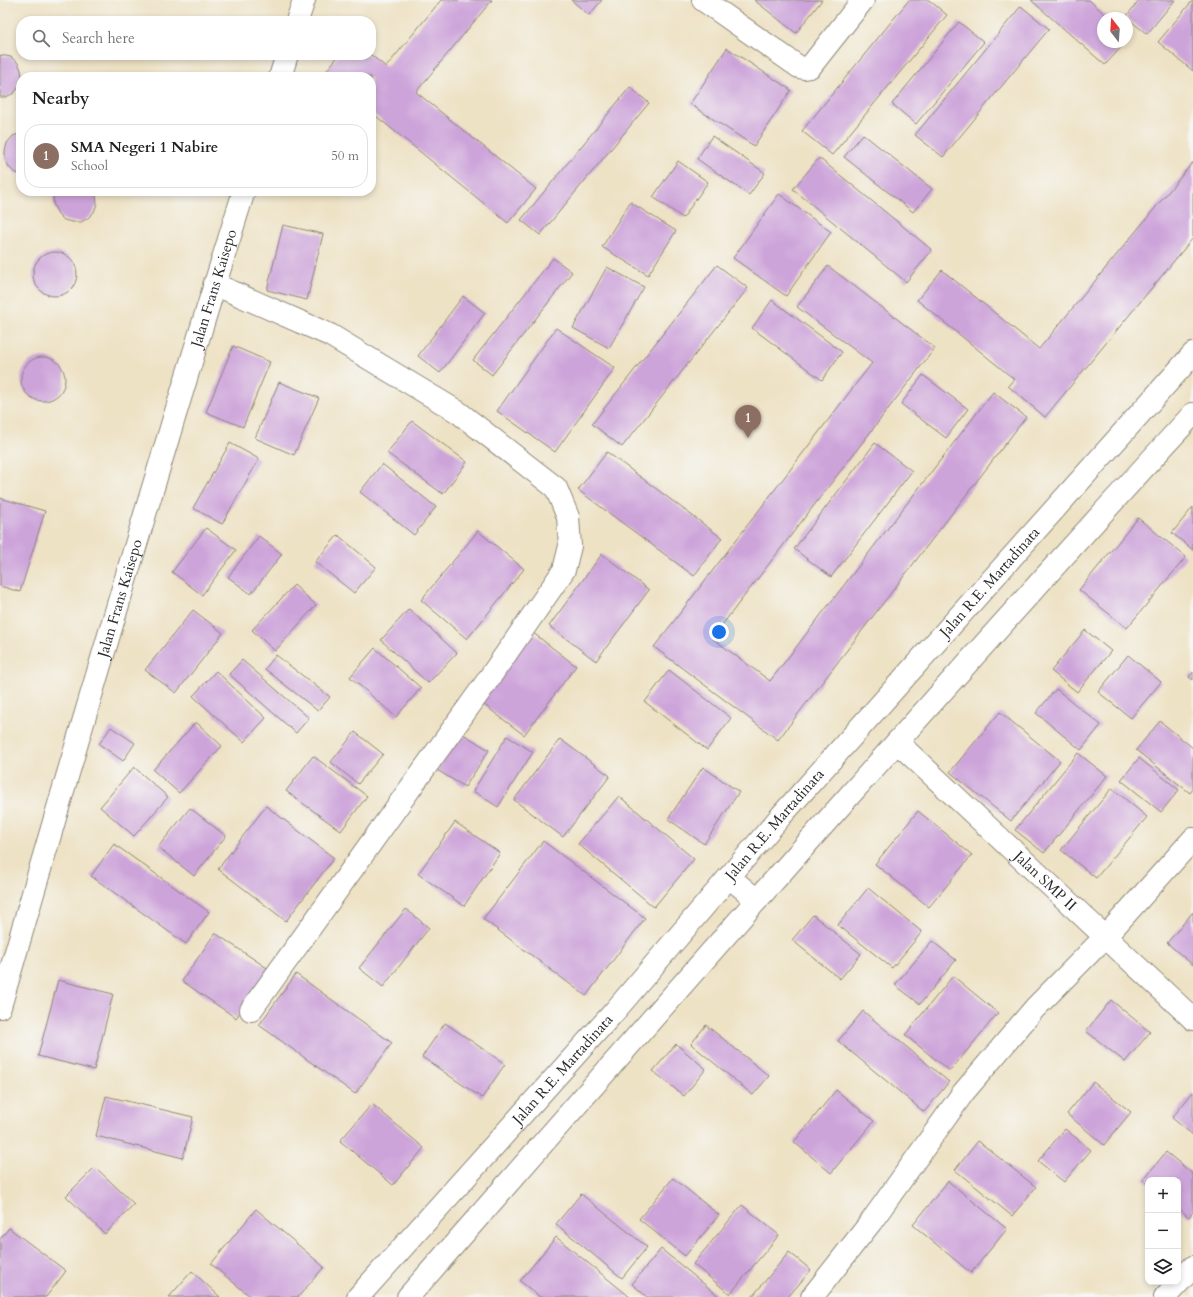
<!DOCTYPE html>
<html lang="en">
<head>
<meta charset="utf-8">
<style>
	:root { --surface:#fff; --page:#f2f2f2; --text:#202124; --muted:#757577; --line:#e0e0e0; --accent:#0f766e }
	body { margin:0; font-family:Cardo,serif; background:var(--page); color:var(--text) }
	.controls { position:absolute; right:12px; bottom:12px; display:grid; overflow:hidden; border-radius:8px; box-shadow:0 2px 6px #0003 }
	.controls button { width:36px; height:36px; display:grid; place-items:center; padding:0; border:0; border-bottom:1px solid var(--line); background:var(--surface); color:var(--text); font:20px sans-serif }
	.compass { position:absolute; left:1097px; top:12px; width:36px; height:36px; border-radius:50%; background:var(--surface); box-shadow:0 2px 6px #0003; rotate:343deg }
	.you { position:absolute; left:719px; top:632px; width:14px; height:14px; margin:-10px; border:3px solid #fff; border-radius:50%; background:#1a73e8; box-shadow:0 0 0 6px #1a73e833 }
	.badge { display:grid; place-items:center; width:26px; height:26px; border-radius:50%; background:var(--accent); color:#fff; font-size:13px; font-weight:700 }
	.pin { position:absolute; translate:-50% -33px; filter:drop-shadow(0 1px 2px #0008) }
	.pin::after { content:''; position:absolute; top:21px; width:14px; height:12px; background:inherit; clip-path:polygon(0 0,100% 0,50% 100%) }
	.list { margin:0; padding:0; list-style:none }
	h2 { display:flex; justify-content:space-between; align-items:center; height:52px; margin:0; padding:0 16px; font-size:17px }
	h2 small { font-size:13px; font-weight:400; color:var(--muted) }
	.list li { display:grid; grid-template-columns:26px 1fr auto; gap:12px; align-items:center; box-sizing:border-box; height:64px; margin:0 8px 8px; padding:0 8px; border:1px solid var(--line); border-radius:16px }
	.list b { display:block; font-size:15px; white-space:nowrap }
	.list p { margin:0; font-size:13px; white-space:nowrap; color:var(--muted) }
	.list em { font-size:13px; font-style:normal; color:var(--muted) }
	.icon { flex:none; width:22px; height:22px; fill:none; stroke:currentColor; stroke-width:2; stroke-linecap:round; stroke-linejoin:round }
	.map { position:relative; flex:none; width:1193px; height:1297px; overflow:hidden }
	.search { position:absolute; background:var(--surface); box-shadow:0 2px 6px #0003; left:16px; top:16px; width:360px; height:44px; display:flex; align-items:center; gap:10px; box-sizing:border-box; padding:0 14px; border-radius:16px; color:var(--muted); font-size:15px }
	.panel { position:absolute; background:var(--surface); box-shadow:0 2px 6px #0003; left:16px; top:72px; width:360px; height:124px; border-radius:16px }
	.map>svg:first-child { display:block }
	.building { fill:#cda4da }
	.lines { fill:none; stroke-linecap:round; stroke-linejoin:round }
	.minor-casing { stroke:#8c8678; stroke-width:24 }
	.tertiary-casing { stroke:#8c8678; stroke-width:24 }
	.trunk-casing { stroke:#8c8678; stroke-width:24 }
	.minor { stroke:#fff; stroke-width:22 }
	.tertiary { stroke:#fff; stroke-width:22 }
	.trunk { stroke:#fff; stroke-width:22 }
	.labels { text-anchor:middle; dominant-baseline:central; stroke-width:3; stroke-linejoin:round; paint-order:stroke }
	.street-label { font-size:15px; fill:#2b2b2b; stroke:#f6f6f2 }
</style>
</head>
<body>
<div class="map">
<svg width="1193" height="1297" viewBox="0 0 1193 1297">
	<rect width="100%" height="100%" fill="#f6f6f2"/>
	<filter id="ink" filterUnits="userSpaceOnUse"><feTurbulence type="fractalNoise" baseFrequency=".025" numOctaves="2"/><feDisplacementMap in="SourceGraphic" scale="8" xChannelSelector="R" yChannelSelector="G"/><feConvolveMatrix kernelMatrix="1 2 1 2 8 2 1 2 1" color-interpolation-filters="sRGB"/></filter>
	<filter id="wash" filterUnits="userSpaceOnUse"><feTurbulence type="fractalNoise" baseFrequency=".012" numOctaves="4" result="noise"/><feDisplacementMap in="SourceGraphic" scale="16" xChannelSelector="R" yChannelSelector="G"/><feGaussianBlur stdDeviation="0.9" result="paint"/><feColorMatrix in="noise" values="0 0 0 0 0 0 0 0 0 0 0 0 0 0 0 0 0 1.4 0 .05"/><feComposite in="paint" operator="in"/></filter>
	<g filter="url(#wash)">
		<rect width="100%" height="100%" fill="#eee2c5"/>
		<g id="blocks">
			<g class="building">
				<polygon points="441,0 492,0 416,92 536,189 508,223 371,112 371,77 328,77 324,74 339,55 371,55 386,67"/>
				<polygon points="571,0 602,0 589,15"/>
				<polygon points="754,0 822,0 796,33"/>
				<polygon points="909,0 929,0 947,15 832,155 802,131"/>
				<polygon points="1031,0 1089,0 1109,18 1103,18 1103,42 1126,42 1105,65"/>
				<polygon points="1139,0 1175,0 1147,34 1126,17"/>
				<polygon points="1193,0 1193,71 1158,42"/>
				<polygon points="1021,6 1049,29 943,157 915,135"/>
				<polygon points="959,22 984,42 916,124 892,104"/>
				<polygon points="727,48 791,90 754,146 690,104"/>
				<polygon points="0,55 11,57 18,63 21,70 22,77 19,87 14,93 6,97 0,97"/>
				<polygon points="630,87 649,103 540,235 521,220"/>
				<polygon points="21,133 21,174 15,173 9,167 5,159 5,151 7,143 13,136"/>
				<polygon points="863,134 932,189 913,212 844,157"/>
				<polygon points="712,136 765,173 749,195 697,159"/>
				<polygon points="819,158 932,250 906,282 793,189"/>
				<polygon points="678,161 708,182 683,218 653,197"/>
				<polygon points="1193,162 1193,238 1045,417 1008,386 1014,379 917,300 942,270 1039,349"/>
				<polygon points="56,191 94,191 96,195 97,204 94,212 88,218 81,222 72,222 64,220 58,214 54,206 53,198"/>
				<polygon points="779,194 831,232 786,296 733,258"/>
				<polygon points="630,202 676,231 648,275 602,247"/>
				<polygon points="283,225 323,234 307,300 267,290"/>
				<circle cx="55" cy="274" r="22"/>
				<polygon points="553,258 572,272 492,375 473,360"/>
				<polygon points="717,265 748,288 622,447 592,424"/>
				<polygon points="828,266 935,348 712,638 770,681 993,392 1026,417 778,740 654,647 872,363 797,307"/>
				<polygon points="607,267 644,287 609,348 573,328"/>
				<polygon points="463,296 485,313 440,373 418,356"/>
				<polygon points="772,300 842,352 822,380 752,328"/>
				<polygon points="556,328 615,368 555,452 497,411"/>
				<polygon points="233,346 270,362 243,427 206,412"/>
				<circle cx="43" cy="379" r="22"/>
				<polygon points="923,375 968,409 946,438 901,404"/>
				<polygon points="279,382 319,398 294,455 255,438"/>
				<polygon points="412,421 467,462 443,494 387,453"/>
				<polygon points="230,443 259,459 222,524 193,508"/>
				<polygon points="875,443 912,471 831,577 794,549"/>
				<polygon points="607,452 722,538 694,576 578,490"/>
				<polygon points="382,464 436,507 414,535 360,492"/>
				<polygon points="0,498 45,511 20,592 0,586"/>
				<polygon points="1193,507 1193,550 1172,533"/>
				<polygon points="1138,518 1186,557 1127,628 1079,590"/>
				<polygon points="206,528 236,550 202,595 172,572"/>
				<polygon points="478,531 524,569 467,639 421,600"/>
				<polygon points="338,535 376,567 354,593 315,562"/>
				<polygon points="259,536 282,554 251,594 228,577"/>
				<polygon points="602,554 649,590 596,661 549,626"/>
				<polygon points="294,585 316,605 275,651 252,630"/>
				<polygon points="409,609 457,653 428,683 381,640"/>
				<polygon points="193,610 223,633 176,693 145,670"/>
				<polygon points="1085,630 1111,651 1077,692 1051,671"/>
				<polygon points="532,632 576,666 524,735 479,701"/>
				<polygon points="375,648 421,688 396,717 350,677"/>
				<polygon points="276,655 330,697 318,711 265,669"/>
				<polygon points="1128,655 1161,682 1131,718 1098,692"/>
				<polygon points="242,660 309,718 296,733 229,674"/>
				<polygon points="669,670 731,718 707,750 645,702"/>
				<polygon points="216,671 266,718 244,742 193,696"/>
				<polygon points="1193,672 1193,680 1189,677"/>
				<polygon points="1056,689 1101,725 1081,750 1036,713"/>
				<polygon points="1000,712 1060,761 1011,821 950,772"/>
				<polygon points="1160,721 1193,748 1193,789 1190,793 1136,750"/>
				<polygon points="196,722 222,746 179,793 153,770"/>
				<polygon points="111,727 135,743 123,761 99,744"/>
				<polygon points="355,732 383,754 358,784 331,762"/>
				<polygon points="460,732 489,750 465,787 437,770"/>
				<polygon points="507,736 533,752 498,807 473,791"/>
				<polygon points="560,739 610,776 563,837 514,800"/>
				<polygon points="1078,753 1107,776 1044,853 1015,830"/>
				<polygon points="313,756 367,796 341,831 286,791"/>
				<polygon points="1139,758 1179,790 1161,812 1121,780"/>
				<polygon points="134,767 168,797 134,836 100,807"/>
				<polygon points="703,767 739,792 704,844 668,819"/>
				<polygon points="1112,788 1147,817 1096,878 1061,850"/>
				<polygon points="619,796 694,859 654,907 578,844"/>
				<polygon points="266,806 334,858 286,921 218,869"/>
				<polygon points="190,808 226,836 194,876 158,847"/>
				<polygon points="918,811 972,855 929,907 875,864"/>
				<polygon points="455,822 500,853 464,906 418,874"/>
				<polygon points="543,841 645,918 586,996 483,919"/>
				<polygon points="114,844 209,912 186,944 91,876"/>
				<polygon points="868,888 922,932 892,968 838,925"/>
				<polygon points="406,909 429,928 383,987 359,968"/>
				<polygon points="1193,912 1193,965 1167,943"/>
				<polygon points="813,915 861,954 840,979 792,940"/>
				<polygon points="215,933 270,970 236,1018 182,981"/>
				<polygon points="932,941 956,960 920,1004 895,985"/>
				<polygon points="296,974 392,1043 355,1094 259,1025"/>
				<polygon points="953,976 998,1013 950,1071 905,1035"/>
				<polygon points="58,980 113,994 94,1070 38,1056"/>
				<polygon points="1111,1000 1150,1032 1125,1062 1086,1031"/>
				<polygon points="863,1011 949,1082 924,1112 838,1041"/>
				<polygon points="445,1023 505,1064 482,1098 422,1057"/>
				<polygon points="706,1025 769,1076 753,1095 691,1044"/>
				<polygon points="676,1044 706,1069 684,1096 653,1071"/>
				<polygon points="1093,1082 1131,1112 1104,1145 1067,1114"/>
				<polygon points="836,1090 874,1121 831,1173 794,1142"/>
				<polygon points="1193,1092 1193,1135 1172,1118"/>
				<polygon points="106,1096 193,1117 183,1158 96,1136"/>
				<polygon points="372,1104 424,1148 393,1185 340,1141"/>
				<polygon points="1065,1129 1091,1150 1064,1182 1038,1161"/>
				<polygon points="978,1141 1036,1187 1012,1216 955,1170"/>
				<polygon points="1166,1152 1193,1174 1193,1212 1189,1217 1178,1208 1178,1180 1148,1180 1148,1184 1143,1180"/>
				<polygon points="95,1167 134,1204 105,1234 66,1196"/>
				<polygon points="673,1178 719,1215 685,1256 639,1219"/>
				<polygon points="948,1181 1007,1229 971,1273 913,1225"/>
				<polygon points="581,1194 647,1247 622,1278 556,1224"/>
				<polygon points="742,1205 779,1235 730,1294 693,1264"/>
				<polygon points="256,1209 324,1267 298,1297 251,1297 211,1264"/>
				<polygon points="9,1228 66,1271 46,1297 0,1297 0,1239"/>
				<polygon points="556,1237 630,1297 540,1297 520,1281"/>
				<polygon points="661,1249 720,1297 647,1297 632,1284"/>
				<polygon points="789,1252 811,1270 788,1297 752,1297"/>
				<polygon points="192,1271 220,1297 169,1297"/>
			</g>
		</g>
	</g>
	<g filter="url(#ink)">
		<use href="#blocks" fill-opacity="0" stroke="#8c8678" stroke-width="1"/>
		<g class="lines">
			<g class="minor-casing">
				<g id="minor">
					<polyline points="703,0 799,67 804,68 810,67 863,0"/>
					<polyline points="214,284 330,335 458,412 556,488 568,517 570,546 564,570 483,687 251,1010"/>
					<path id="s1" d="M897 742 1193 1019"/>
					<polyline points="812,1297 871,1222 963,1093 1035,1008 1106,936 1193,839"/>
					<polyline points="1165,1297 1193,1267"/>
				</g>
			</g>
			<g class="tertiary-casing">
				<g id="tertiary">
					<polyline points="297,21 304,0"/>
					<polyline points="280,77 287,55"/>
					<path id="s2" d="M0 1007C79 734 159 462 244 191"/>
				</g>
			</g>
			<g class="trunk-casing">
				<g id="trunk">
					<polyline points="729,877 757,900"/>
					<path id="s3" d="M358 1297 614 1012 781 816 1193 354"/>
					<path d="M408 1297C668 1001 927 704 1193 414"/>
				</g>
			</g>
			<use href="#minor" class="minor"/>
			<use href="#tertiary" class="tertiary"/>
			<use href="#trunk" class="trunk"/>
		</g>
	</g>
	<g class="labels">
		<g class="street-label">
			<text stroke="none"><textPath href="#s2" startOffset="750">Jalan Frans Kaisepo</textPath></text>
			<text stroke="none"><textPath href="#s3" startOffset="954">Jalan R.E. Martadinata</textPath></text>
			<text stroke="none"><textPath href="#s2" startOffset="426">Jalan Frans Kaisepo</textPath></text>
			<text stroke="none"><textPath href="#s3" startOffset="630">Jalan R.E. Martadinata</textPath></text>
			<text stroke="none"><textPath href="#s1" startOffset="203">Jalan SMP II</textPath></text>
			<text stroke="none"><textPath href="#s3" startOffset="306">Jalan R.E. Martadinata</textPath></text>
		</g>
	</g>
</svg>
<div class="controls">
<button>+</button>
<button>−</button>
<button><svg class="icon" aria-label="layers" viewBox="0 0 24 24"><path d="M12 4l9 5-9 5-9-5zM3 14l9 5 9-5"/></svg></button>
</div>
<svg class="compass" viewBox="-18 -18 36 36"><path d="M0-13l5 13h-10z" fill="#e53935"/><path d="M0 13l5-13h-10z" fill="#757577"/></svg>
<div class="you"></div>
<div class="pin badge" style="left:748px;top:438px;background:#8d6e63">1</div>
<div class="search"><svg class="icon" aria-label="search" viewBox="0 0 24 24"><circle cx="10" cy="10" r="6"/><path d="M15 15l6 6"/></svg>Search here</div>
<section class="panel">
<h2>Nearby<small></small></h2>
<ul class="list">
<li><span class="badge" style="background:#8d6e63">1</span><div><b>SMA Negeri 1 Nabire</b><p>School</p></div><em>50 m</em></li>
</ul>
</section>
</div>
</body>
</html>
